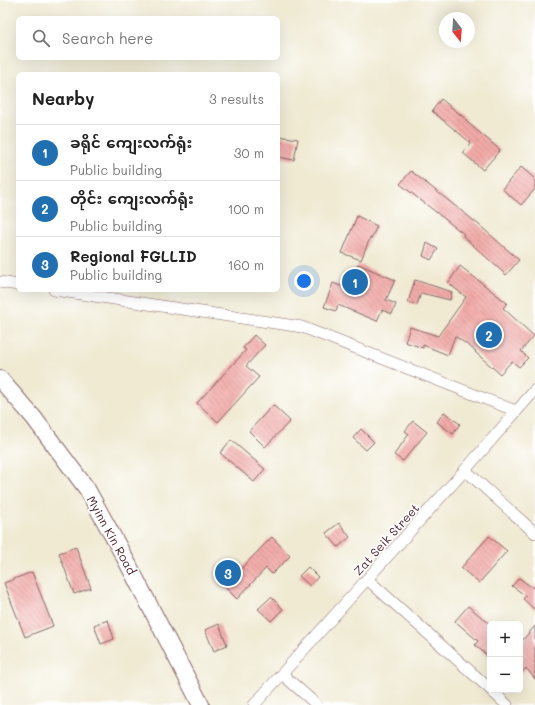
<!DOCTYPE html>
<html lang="en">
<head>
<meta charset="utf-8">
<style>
	:root { --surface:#fff; --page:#f2f2f2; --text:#222; --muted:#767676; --line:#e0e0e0; --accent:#1f6fb2 }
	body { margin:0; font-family:Mali,"Noto Sans Myanmar",sans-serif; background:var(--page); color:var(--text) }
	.controls { position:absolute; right:12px; bottom:12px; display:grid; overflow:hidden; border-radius:6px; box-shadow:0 4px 16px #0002 }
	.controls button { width:36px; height:36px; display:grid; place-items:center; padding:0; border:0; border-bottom:1px solid var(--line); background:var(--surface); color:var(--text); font:20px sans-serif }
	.compass { position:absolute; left:439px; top:12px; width:36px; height:36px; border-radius:50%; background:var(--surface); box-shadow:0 4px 16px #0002; rotate:163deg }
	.you { position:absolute; left:304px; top:281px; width:14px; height:14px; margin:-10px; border:3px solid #fff; border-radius:50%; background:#1a73e8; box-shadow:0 0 0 6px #1a73e833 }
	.badge { display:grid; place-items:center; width:26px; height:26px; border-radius:50%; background:var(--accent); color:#fff; font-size:13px; font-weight:700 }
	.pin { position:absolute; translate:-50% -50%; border:2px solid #fff; box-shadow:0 1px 4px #0006 }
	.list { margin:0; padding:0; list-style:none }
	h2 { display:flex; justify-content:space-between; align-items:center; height:52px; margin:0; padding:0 16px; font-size:17px }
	h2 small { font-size:13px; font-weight:400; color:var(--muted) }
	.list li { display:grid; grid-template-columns:26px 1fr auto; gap:12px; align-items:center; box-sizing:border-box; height:56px; padding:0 16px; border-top:1px solid var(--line) }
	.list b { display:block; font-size:15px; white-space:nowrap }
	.list p { margin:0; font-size:13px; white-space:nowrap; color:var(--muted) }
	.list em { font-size:13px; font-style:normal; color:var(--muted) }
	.icon { flex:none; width:22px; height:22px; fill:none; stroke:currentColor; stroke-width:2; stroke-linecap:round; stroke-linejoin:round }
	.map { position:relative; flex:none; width:535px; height:705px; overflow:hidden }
	.search { position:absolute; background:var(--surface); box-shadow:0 4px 16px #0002; left:16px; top:16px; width:264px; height:44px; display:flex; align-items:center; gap:10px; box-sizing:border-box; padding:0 14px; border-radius:6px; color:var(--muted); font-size:15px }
	.panel { position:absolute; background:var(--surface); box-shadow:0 4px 16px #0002; left:16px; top:72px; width:264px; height:220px; border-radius:6px }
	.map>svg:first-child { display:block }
	.building { fill:url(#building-back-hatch) }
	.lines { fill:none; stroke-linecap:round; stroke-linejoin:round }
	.street-casing { stroke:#846666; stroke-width:12 }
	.secondary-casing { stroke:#846666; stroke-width:18 }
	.street { stroke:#fff; stroke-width:11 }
	.secondary { stroke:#fff; stroke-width:16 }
	.labels { text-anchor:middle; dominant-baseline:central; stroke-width:3.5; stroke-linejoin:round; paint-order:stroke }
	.street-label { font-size:12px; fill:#4a1f2b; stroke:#fff }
</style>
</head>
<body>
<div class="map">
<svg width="535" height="705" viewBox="0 0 535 705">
	<defs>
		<pattern id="building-back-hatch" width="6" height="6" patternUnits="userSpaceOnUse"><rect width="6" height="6" fill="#f2aaa7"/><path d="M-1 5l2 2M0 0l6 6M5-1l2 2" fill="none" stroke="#c68a88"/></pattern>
	</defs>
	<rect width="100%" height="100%" fill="#fff"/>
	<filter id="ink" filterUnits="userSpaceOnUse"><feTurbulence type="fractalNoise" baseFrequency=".025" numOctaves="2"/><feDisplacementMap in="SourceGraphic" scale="8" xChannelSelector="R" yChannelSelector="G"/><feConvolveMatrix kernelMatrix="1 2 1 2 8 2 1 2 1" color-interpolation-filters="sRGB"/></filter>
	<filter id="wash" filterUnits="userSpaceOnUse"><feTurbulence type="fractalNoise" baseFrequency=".012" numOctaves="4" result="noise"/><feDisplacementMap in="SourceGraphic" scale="16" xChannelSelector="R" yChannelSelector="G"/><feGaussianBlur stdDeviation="0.9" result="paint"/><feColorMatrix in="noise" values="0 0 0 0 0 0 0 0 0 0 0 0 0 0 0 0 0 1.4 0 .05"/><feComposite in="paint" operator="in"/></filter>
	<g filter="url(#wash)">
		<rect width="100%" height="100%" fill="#f0ead3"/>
		<g id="blocks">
			<g class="building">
				<polygon points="441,99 467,120 466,121 500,150 483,170 463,153 471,143 432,111"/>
				<polygon points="278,136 298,139 294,160 278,157"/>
				<polygon points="521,167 535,179 535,189 521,205 502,189"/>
				<polygon points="411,171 478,224 519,260 506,275 463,236 464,234 400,184"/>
				<polygon points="357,216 377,226 371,239 370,238 361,260 342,253"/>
				<polygon points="427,243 438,249 431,260 423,256"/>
				<polygon points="358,264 395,280 386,300 396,304 392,314 382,310 377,321 338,305 336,311 324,307 333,283 348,289"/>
				<polygon points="460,266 507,303 503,308 534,336 521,351 528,358 519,367 512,361 500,374 475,352 476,351 455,336 448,355 423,345 423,348 405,342 410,327 438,336 466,297 448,283"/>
				<polygon points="415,280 452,292 450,300 421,293 417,305 408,302"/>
				<polygon points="254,335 265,345 246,366 259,377 218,422 197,403 246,350 243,348"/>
				<polygon points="273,405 290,421 265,447 249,431"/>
				<polygon points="444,412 460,424 453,434 437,422"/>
				<polygon points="413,421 427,432 403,461 394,455 409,434 405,431"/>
				<polygon points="361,429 374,442 366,450 353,438"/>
				<polygon points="231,440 265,469 254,482 220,453"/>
				<polygon points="339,523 350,537 338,547 326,533"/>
				<polygon points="489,536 507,551 479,583 461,568"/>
				<polygon points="272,537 290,556 272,574 266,568 237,599 224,586"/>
				<polygon points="76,547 91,588 74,594 59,553"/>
				<polygon points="308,567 318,577 310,586 299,576"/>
				<polygon points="32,572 53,626 25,637 4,583"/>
				<polygon points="519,578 533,588 535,585 535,610 523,599 526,596 512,586"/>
				<polygon points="271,597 283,609 271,621 258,609"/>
				<polygon points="468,606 490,624 490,658 475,645 478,641 455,621"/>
				<polygon points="108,620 114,639 101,644 94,625"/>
				<polygon points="219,624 227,645 214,651 205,630"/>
				<polygon points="535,626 535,679 526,668 520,675 520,643"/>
			</g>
		</g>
	</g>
	<g filter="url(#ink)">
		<use href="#blocks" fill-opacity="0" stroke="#846666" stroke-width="1"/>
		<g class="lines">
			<g class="street-casing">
				<g id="street">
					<polyline points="0,282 18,285"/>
					<polyline points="54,290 302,327 516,411"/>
					<polyline points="465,470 535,533"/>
					<polyline points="367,579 490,689"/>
					<polyline points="282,674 317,705"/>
					<polyline points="491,690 507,705"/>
					<polyline points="254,705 465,470 535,390"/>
				</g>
			</g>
			<g class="secondary-casing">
				<polyline id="secondary" points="0,379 34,418 87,489 127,562 201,705"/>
			</g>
			<use href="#street" class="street"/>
			<use href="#secondary" class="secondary"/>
		</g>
	</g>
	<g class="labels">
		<g class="street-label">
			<text transform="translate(112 535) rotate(61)">Myinn Kin Road</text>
			<text transform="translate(386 539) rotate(-48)">Zat Seik Street</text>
		</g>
	</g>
</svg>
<div class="controls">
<button>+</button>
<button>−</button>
</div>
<svg class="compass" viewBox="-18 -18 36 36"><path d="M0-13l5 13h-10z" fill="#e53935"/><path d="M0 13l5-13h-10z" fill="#767676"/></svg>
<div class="you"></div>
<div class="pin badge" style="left:355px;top:282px">1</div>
<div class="pin badge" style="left:489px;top:335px">2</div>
<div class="pin badge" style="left:228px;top:573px">3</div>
<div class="search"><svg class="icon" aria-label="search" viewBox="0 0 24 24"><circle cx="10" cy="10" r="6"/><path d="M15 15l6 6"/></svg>Search here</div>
<section class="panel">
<h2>Nearby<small>3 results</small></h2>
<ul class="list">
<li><span class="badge">1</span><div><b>ခရိုင် ကျေးလက်ရုံး</b><p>Public building</p></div><em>30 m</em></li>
<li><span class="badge">2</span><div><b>တိုင်း ကျေးလက်ရုံး</b><p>Public building</p></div><em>100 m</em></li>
<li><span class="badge">3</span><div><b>Regional FGLLID</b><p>Public building</p></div><em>160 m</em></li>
</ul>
</section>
</div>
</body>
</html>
